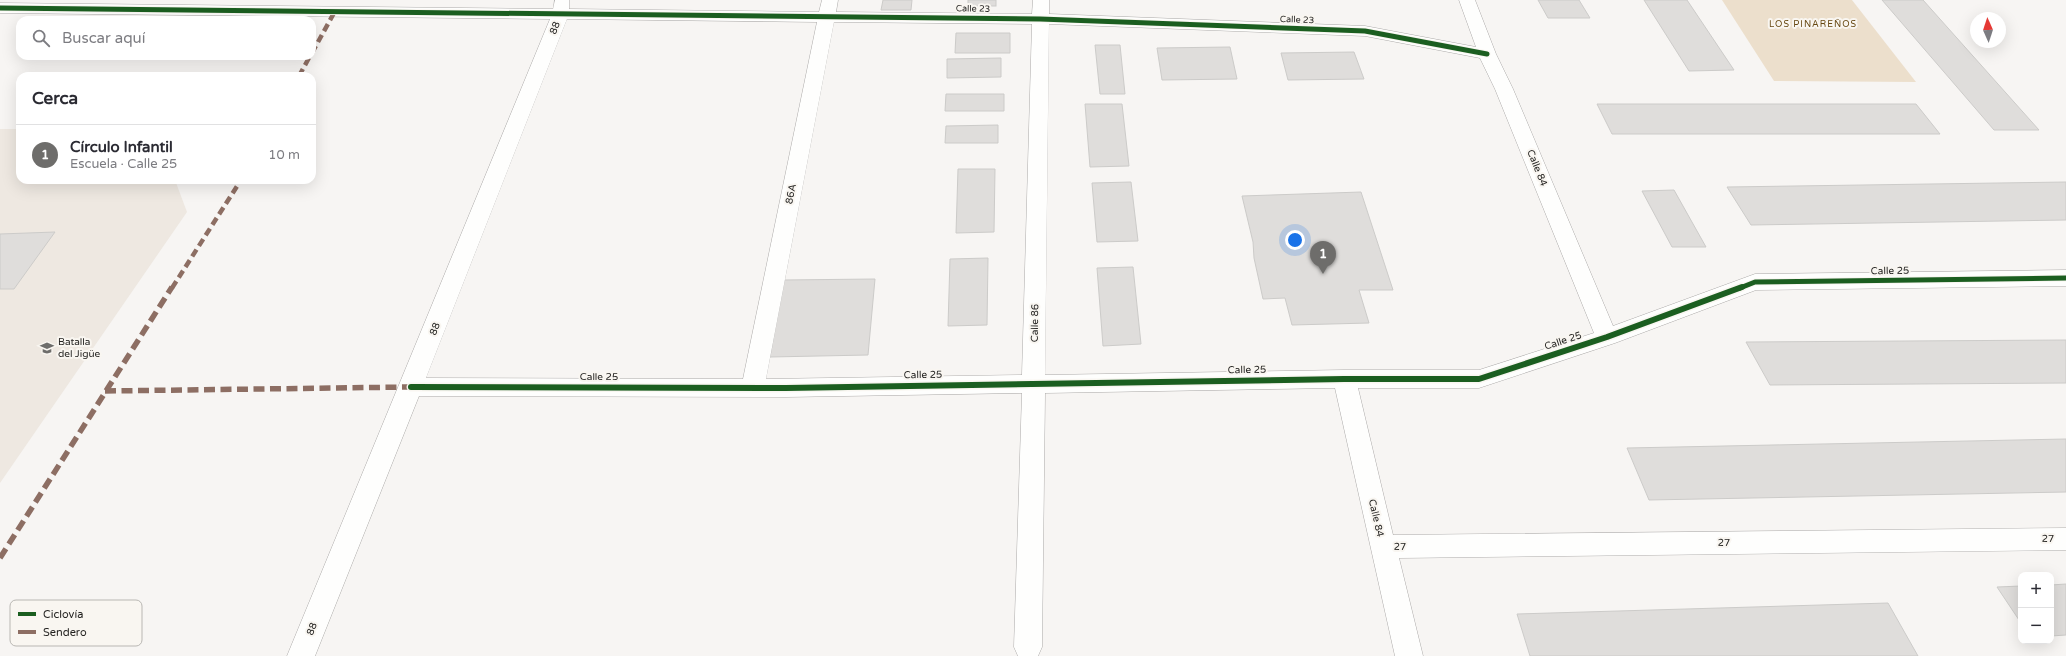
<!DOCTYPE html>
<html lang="es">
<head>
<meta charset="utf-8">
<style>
	:root { --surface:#fff; --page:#f2f2f3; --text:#2b2b33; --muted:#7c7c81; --line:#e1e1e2; --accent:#6e6d6b }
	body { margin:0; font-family:"Varela Round",sans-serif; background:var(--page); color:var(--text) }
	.controls { position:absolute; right:12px; bottom:12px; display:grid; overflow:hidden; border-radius:8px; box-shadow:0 4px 16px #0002 }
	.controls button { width:36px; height:36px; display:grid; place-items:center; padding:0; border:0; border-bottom:1px solid var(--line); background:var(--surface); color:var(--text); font:20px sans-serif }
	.compass { position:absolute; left:1970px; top:12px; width:36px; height:36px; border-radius:50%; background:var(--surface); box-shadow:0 4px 16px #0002; rotate:357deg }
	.you { position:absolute; left:1295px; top:240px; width:14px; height:14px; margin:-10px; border:3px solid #fff; border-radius:50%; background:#1a73e8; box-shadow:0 0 0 6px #1a73e833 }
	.badge { display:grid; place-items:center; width:26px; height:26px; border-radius:50%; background:var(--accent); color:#fff; font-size:13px; font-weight:700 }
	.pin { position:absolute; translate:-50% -33px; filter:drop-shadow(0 1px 2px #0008) }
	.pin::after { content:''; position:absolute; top:21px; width:14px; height:12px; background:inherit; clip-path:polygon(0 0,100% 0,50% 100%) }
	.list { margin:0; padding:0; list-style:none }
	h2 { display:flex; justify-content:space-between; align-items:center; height:52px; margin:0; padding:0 16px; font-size:17px }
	h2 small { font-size:13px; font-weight:400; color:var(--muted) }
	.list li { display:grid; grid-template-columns:26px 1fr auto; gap:12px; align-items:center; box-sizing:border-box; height:60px; padding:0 16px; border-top:1px solid var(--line) }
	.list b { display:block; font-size:15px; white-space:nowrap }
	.list p { margin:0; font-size:13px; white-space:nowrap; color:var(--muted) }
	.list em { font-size:13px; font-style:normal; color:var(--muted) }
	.icon { flex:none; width:22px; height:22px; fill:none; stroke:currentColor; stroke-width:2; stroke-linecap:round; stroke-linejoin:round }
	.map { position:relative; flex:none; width:2066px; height:656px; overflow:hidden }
	.search { position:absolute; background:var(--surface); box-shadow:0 4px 16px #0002; left:16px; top:16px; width:300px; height:44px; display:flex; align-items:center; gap:10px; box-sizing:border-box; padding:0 14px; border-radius:12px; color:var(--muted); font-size:15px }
	.panel { position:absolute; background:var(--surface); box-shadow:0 4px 16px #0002; left:16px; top:72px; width:300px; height:112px; border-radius:12px }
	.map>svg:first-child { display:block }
	.built { fill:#eee8e1 }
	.green { fill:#ecdfcc }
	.building { fill:#dfdddb; stroke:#cccbc9 }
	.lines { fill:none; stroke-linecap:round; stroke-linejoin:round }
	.minor-casing { stroke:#acaaa9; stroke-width:1 }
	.minor { fill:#fefefd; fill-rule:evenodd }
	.quiet-far1 { stroke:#8d6e63; stroke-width:4.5; stroke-dasharray:8 4.5; stroke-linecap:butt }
	.quiet { stroke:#8d6e63; stroke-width:5.5; stroke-dasharray:11 5.5; stroke-linecap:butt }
	.cycleway-far1-casing { stroke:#f9f6f1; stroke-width:7 }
	.cycleway-casing { stroke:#f9f6f1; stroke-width:9 }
	.cycleway-far1 { stroke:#1b5e20; stroke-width:5 }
	.cycleway { stroke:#1b5e20; stroke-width:6 }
	.labels { text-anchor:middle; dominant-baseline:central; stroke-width:4; stroke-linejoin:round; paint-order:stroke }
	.far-street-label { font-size:9px; fill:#252422; stroke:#f9f6f1 }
	.far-neighbourhood-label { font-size:9px; letter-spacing:1px; fill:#664710; stroke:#f9f6f1 }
	.street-label { font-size:10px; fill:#252422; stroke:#f9f6f1 }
	.poi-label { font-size:10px; fill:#252422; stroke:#f9f6f1; text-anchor:start }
	.key { fill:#f9f6f1; stroke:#b9b7b3; stroke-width:1 }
	.key-label { font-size:11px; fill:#252422 }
</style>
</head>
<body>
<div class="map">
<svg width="2066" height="656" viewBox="0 0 2066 656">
	<rect width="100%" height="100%" fill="#f7f5f3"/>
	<polygon class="built" points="0,129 20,129 20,180 175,180 187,212 0,483"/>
	<polygon class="green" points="1722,0 1852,0 1916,82 1774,81"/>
	<g class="building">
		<polygon points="883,0 912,0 911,10 881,10"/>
		<rect x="968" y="0" width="28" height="6"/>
		<polygon points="1538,0 1579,0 1590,18 1548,18"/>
		<polygon points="1644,0 1687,0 1734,70 1689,71"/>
		<polygon points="1882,0 1923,0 2039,130 1994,130"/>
		<polygon points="956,33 1010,33 1010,53 955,53"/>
		<polygon points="1095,45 1120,45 1125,94 1100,94"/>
		<polygon points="1230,47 1237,79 1162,80 1157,48"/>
		<polygon points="1354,52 1364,79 1288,80 1281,53"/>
		<polygon points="1001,58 1001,77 947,78 947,59"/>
		<polygon points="946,94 1004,94 1004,111 945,111"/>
		<polygon points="1085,104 1122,104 1129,166 1090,167"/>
		<polygon points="1597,104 1916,104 1940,134 1612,134"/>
		<polygon points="998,125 998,143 945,143 946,126"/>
		<polygon points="958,169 995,169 994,232 956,233"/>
		<polygon points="1131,182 1138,241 1097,242 1092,183"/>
		<polygon points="2066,182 2066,220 1751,225 1727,187"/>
		<polygon points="1674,190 1706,247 1672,247 1642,191"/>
		<polygon points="1361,192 1393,290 1359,290 1369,323 1292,325 1285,298 1263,299 1254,258 1253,242 1242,196"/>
		<polygon points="55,232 14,289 0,289 0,234"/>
		<polygon points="988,258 987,325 948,326 950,259"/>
		<polygon points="1133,267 1141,344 1103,346 1097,268"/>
		<polygon points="875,279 868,355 770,357 783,280"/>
		<polygon points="2066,340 2066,383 1770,385 1746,342"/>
		<polygon points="2066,439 2066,492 1649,500 1627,448"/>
		<polygon points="2066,584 2066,635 2051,636 2051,585"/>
		<polygon points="2021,586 2021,623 1997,587"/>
		<polygon points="1888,603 1918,656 1530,656 1517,614"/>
	</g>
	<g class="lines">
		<g class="minor-casing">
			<path id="minor" d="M555 0H569V9L819 12 822 0H838L836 12 1032 14 1033 0H1049V14L1365 26 1476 47 1459 0H1475L1496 54 1513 89 1613 326 1755 274 2066 270V286L1756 290 1615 343 1479 388H1358L1393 535 2066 528V550L1399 558 1423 656H1395L1335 388 1045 393 1042 647 1038 656H1018L1014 647 1022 393 786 397 419 396 315 656H287L550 19 0 13V3L553 9ZM567 19 817 22 743 379 426 378ZM834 22 1032 24 1022 375 766 379ZM1049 24 1365 36 1480 58 1495 89 1594 333 1479 370H1344L1045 375Z"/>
		</g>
		<use href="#minor" class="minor"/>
		<g class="quiet-far1">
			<polyline points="312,53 335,11"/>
			<polyline points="299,76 310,56"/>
			<polyline points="172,288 241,180"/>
		</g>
		<g class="quiet">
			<polyline points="105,391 411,387"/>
			<polyline points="0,558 172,287"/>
		</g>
		<g class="cycleway-far1-casing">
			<g id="cycleway-far1">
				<polyline points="0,8 1040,19 1365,31 1487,54"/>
				<polyline points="1740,288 1755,282 2066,278"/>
			</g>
		</g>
		<g class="cycleway-casing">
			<polyline id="cycleway" points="411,387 786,388 1344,379 1479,379 1607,337 1742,287"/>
		</g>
		<use href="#cycleway-far1" class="cycleway-far1"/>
		<use href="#cycleway" class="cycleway"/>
	</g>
	<defs>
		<g id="school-bare" transform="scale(1.08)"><path d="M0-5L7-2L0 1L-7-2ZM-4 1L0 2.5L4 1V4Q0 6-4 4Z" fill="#6e6d6b" stroke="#f9f6f1" stroke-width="2.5" paint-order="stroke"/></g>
	</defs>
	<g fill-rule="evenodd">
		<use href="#school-bare" x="47" y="348"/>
	</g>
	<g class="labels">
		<g class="far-street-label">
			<text transform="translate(973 9) rotate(1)">Calle 23</text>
			<text transform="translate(1297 20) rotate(2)">Calle 23</text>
		</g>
		<g class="far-neighbourhood-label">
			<text x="1813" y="24">LOS PINAREÑOS</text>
		</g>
		<g class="street-label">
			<text transform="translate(555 28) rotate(-68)">88</text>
			<text transform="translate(1537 168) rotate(68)">Calle 84</text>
			<text transform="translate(791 194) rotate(-79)">86A</text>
			<text transform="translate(1890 271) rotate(-1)">Calle 25</text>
			<text transform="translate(1035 323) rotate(-89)">Calle 86</text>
			<text transform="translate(435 329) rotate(-68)">88</text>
			<text transform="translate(1563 341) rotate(-18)">Calle 25</text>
			<text transform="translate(1247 370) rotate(-1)">Calle 25</text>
			<text transform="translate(923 375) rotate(-1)">Calle 25</text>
			<text x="599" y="377">Calle 25</text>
			<text transform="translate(1376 518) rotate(77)">Calle 84</text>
			<text transform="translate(2048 539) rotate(-1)">27</text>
			<text transform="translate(1724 543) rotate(-1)">27</text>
			<text transform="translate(1400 547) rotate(-1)">27</text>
			<text transform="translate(312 629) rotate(-68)">88</text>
		</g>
		<g class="poi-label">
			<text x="58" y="342">Batalla<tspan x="58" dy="12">del Jigüe</tspan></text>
		</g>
	</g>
	<rect x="10" y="600" width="132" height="46" rx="6" class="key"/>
	<rect x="18" y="612" width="18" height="4" fill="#1b5e20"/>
	<rect x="18" y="630" width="18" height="4" fill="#8d6e63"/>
	<g class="key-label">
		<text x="43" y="618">Ciclovía</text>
		<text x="43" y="636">Sendero</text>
	</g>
</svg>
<div class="controls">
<button>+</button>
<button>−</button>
</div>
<svg class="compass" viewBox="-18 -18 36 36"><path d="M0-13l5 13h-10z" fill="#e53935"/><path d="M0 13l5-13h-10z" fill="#7c7c81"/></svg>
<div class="you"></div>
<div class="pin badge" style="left:1323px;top:274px">1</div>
<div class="search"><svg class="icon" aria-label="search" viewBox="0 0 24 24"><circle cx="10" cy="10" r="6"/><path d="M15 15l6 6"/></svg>Buscar aquí</div>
<section class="panel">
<h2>Cerca<small></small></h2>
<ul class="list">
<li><span class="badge">1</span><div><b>Círculo Infantil</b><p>Escuela · Calle 25</p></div><em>10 m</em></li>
</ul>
</section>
</div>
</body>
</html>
